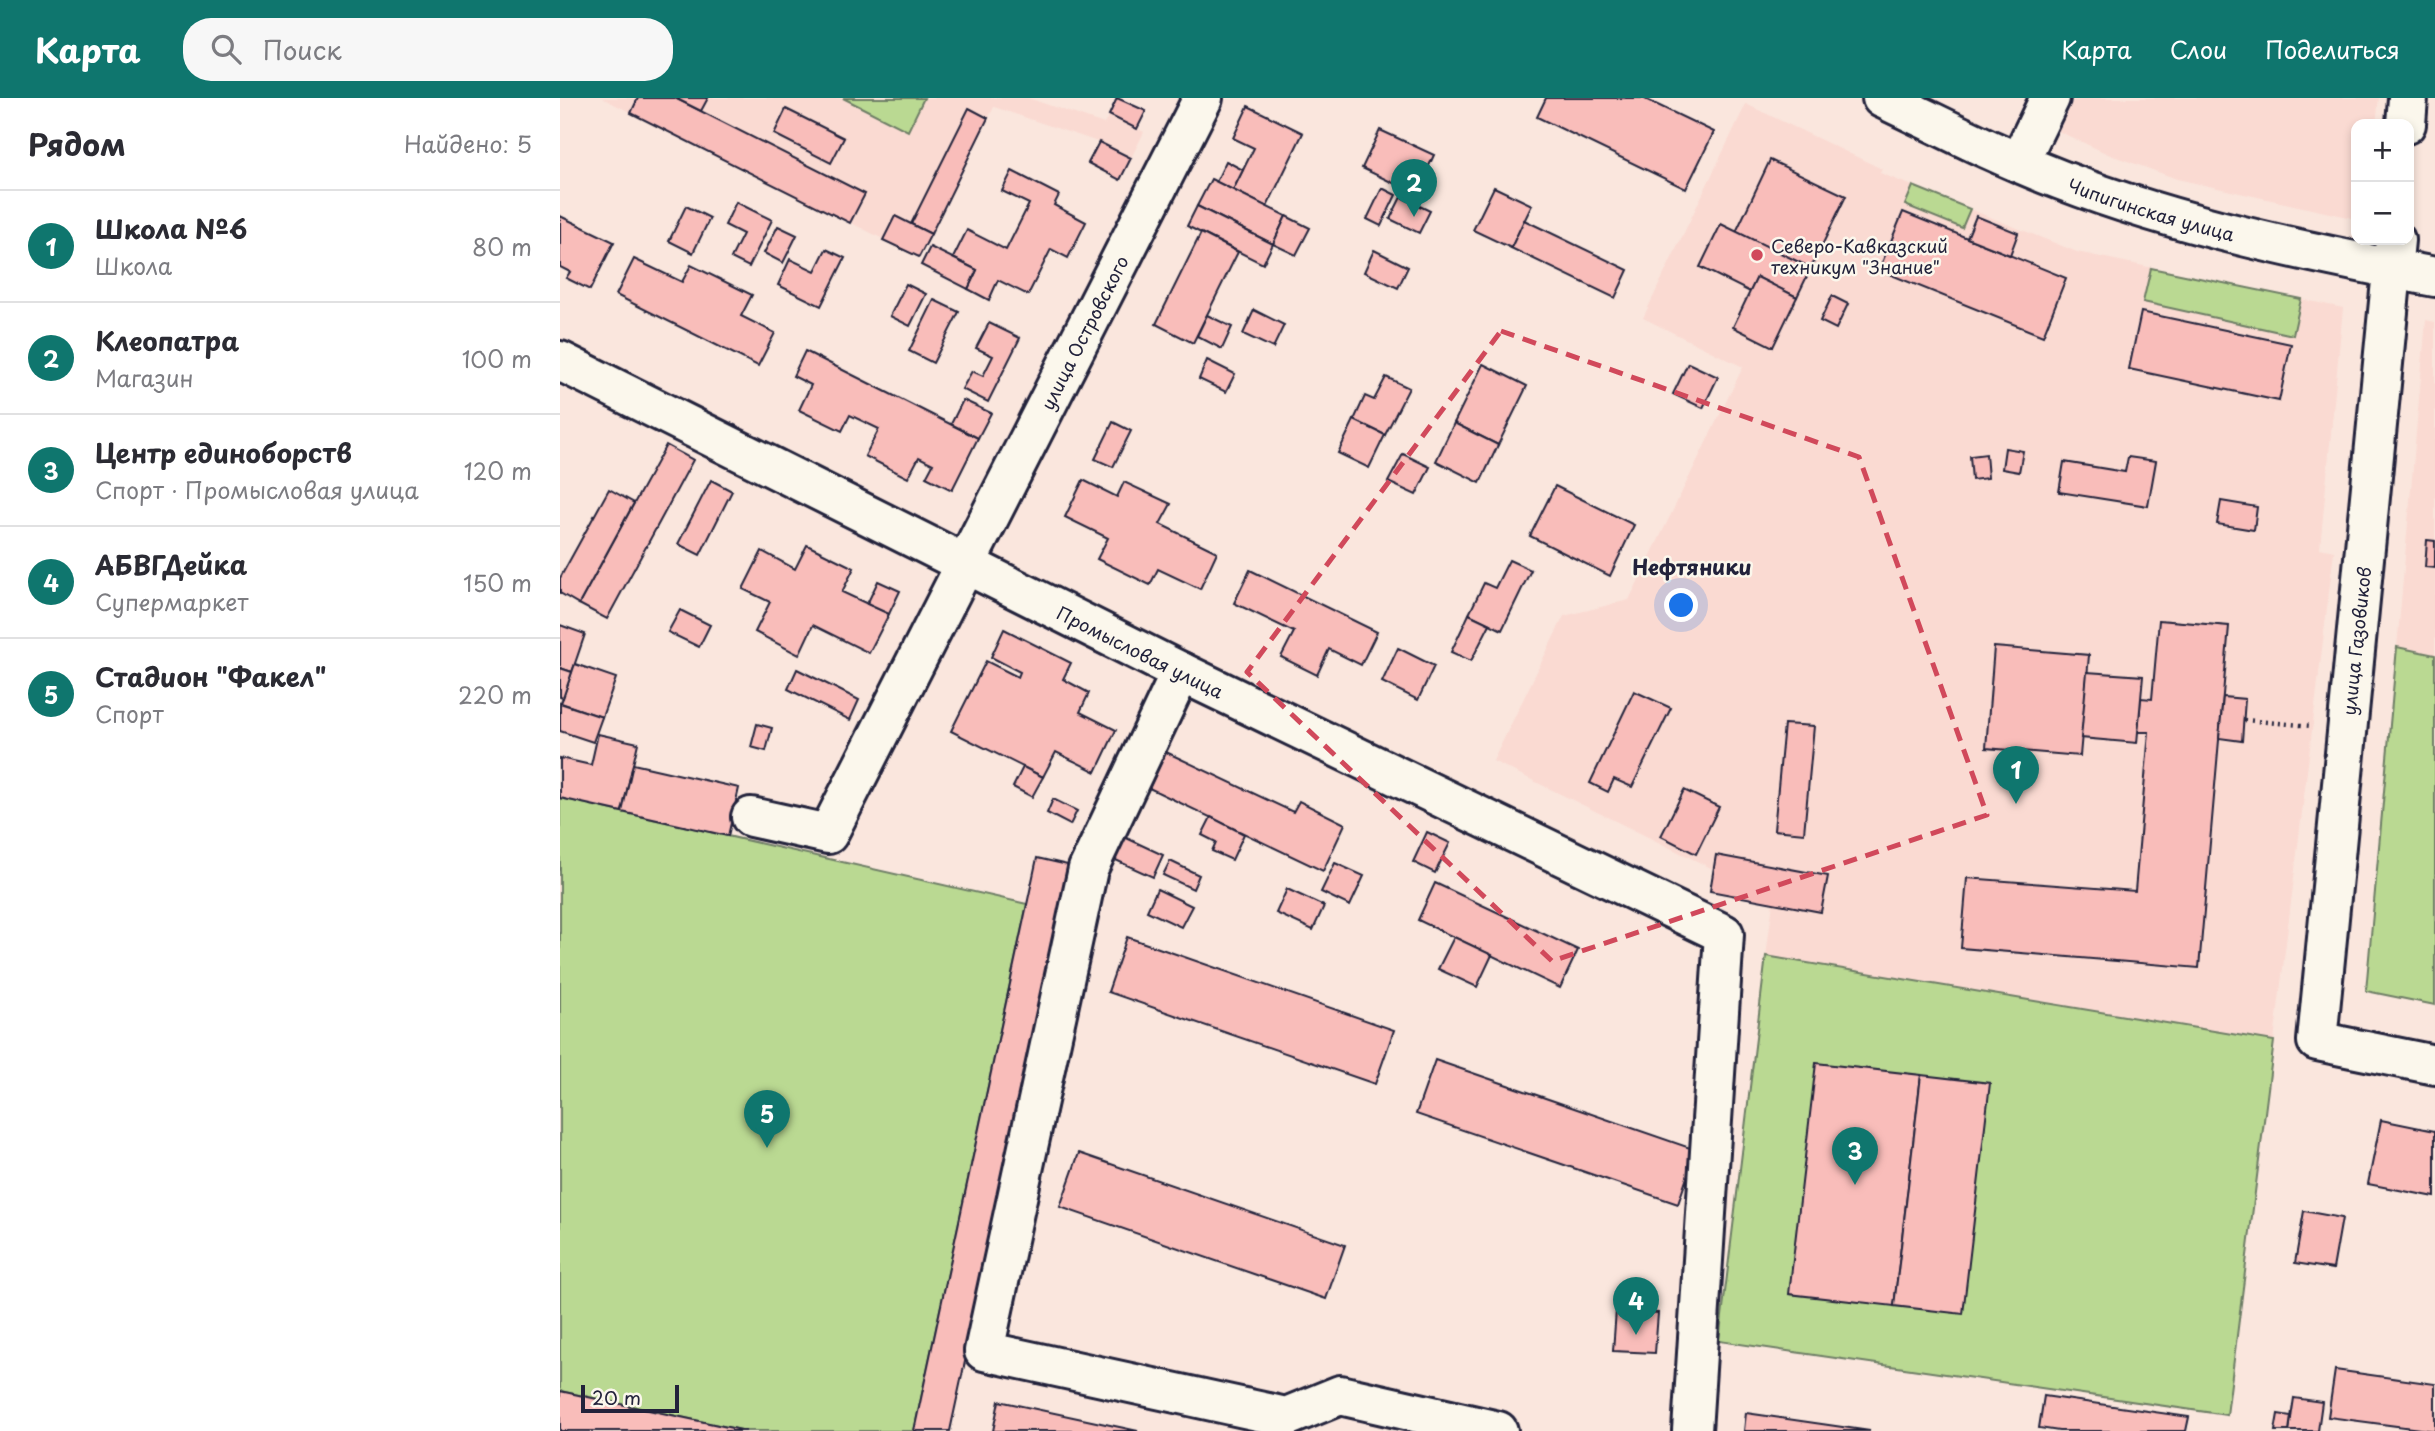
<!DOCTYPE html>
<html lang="ru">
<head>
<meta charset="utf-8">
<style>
	:root { --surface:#fff; --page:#f7f7f7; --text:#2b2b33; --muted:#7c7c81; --line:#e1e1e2; --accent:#0f766e }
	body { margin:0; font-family:"Playpen Sans",sans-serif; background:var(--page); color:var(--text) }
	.controls { position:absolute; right:21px; top:21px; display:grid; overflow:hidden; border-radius:14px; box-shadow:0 4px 10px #0003 }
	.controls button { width:63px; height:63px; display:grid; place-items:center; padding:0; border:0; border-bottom:2px solid var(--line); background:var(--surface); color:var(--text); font:35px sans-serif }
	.scale { position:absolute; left:21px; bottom:18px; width:98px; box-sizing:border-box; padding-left:7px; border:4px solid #22223b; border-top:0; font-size:19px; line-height:24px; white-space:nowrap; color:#22223b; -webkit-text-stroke:5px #fbf7ec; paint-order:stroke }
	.you { position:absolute; left:1122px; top:508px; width:24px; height:24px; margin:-18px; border:5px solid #fff; border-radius:50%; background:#1a73e8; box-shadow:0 0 0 10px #1a73e833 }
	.badge { display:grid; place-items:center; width:46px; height:46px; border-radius:50%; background:var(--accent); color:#fff; font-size:23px; font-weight:700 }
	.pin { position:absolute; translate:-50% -58px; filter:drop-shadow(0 2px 4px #0008) }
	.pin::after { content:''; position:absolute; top:37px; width:24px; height:21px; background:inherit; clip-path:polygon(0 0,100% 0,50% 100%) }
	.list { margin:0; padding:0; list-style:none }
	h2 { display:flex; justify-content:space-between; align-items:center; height:91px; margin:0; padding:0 28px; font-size:30px }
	h2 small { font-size:23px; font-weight:400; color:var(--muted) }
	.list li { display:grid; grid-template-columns:46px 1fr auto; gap:21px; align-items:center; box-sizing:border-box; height:112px; padding:0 28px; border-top:2px solid var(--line) }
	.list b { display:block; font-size:26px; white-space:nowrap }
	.list p { margin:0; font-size:23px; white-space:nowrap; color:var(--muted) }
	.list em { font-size:23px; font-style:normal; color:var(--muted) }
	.icon { flex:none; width:38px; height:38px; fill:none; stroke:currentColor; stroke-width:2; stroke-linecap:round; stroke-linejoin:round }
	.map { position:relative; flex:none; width:1875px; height:1333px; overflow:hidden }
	header { display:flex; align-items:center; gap:42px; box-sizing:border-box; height:98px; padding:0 35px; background:var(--accent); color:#fff }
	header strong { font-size:33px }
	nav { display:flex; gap:38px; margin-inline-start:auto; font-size:24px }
	.search { width:490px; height:63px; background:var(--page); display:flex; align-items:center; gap:18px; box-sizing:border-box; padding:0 24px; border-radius:28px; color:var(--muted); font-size:26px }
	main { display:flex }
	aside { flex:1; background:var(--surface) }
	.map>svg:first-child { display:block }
	.built { fill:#fadad2 }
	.green { fill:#bad992; stroke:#6e7e66; stroke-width:2 }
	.building { fill:#f9bdba; stroke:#22223b; stroke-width:2 }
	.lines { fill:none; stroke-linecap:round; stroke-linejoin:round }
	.minor-casing { stroke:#22223b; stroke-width:44 }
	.path { stroke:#22223b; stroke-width:4.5; stroke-dasharray:2 5; stroke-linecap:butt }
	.minor { stroke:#fbf7ec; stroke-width:38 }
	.marked { fill:none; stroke:#d1495b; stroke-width:5; stroke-dasharray:14 9; stroke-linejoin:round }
	.poi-dot { fill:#d1495b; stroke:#fbf7ec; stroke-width:2.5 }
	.labels { text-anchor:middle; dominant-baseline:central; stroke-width:5; stroke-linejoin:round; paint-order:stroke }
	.street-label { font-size:18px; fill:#22223b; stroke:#fbf7ec }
	.poi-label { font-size:18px; fill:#22223b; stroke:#fbf7ec; text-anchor:start }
	.quarter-label { font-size:21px; font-weight:bold; fill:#22223b; stroke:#fbf7ec }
</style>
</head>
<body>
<header>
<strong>Карта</strong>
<div class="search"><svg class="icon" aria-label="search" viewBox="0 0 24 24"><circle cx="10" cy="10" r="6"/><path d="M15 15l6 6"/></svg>Поиск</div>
<nav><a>Карта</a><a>Слои</a><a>Поделиться</a></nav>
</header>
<main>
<aside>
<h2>Рядом<small>Найдено: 5</small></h2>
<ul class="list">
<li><span class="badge">1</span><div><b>Школа №6</b><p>Школа</p></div><em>80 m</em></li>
<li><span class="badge">2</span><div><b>Клеопатра</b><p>Магазин</p></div><em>100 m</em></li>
<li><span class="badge">3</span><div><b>Центр единоборств</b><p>Спорт · Промысловая улица</p></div><em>120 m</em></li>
<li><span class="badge">4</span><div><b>АБВГДейка</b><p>Супермаркет</p></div><em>150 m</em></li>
<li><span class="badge">5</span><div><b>Стадион &quot;Факел&quot;</b><p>Спорт</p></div><em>220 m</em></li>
</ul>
</aside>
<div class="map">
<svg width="1875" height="1333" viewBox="0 0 1875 1333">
	<rect width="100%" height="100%" fill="#fae6dd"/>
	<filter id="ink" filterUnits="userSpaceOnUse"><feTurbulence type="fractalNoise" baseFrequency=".0143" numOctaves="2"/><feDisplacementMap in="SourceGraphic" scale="14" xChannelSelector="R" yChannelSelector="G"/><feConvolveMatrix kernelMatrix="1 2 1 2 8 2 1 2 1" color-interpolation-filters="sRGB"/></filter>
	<g filter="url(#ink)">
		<g class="built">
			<polygon points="42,0 468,0 544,26 549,17 584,34 571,60 538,44 434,9 359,159"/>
			<polygon points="1514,0 1819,0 1816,26 1796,26 1796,121 1617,81 1548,56 1498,33"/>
			<polygon points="1186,6 1322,71 1320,75 1517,154 1783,210 1760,450 1774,453 1714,943 1206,858 1213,805 1150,793 1153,771 933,663 1004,518 1069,502 1183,269 1083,220"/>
			<polygon points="1866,222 1875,224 1875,557 1837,549"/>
		</g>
		<g class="green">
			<polygon points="283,0 364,0 348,33"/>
			<polygon points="1353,88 1410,111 1402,130 1345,107"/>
			<polygon points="1591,170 1741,201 1733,237 1583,204"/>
			<polygon points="1837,549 1875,557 1875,907 1806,893"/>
			<polygon points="0,700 467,806 354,1333 186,1333 0,1293"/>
			<polygon points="1206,858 1714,943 1667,1317 1159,1243"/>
		</g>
		<g class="building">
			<polygon points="78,0 115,0 305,96 290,125 71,15"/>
			<polygon points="115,0 148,0 141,13"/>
			<polygon points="557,0 586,13 577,31 549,17"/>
			<polygon points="986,0 1083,0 1154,34 1126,91 977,19"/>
			<polygon points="688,8 743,35 707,109 673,92 694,50 673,40"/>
			<polygon points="409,10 428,20 371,136 351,126"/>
			<polygon points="226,11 284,40 271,65 214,36"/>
			<polygon points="820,32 874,57 856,96 802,70"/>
			<polygon points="539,44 571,60 560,82 528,65"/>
			<polygon points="1210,62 1286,98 1251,170 1176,134"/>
			<polygon points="666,63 683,72 673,92 656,84"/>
			<polygon points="452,73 499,97 494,107 526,124 508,160 491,151 468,197 438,182 429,202 408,191 417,172 393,160 407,132 446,152 469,106 442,93"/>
			<polygon points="651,81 726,118 713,146 637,108"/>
			<polygon points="934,89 972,107 951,150 913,132"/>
			<polygon points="822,90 836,97 821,128 807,121"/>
			<polygon points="841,99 870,113 859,135 830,121"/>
			<polygon points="176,104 212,122 189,169 171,160 183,136 165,127"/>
			<polygon points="126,108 150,120 133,155 109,143"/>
			<polygon points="637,108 713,146 703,166 627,128"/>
			<polygon points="1343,114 1506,180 1483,238 1319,172"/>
			<polygon points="0,118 54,144 30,192 6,180 10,174 0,169"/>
			<polygon points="335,118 371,136 359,159 323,142"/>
			<polygon points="726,118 750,130 736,157 713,146"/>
			<polygon points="1416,118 1458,135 1450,157 1407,140"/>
			<polygon points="964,122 1068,172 1055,200 951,150"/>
			<polygon points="1161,126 1251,170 1237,199 1197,179 1190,194 1140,169"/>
			<polygon points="218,128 237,137 223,165 204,155"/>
			<polygon points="641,135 678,154 633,245 596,226"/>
			<polygon points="370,149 417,172 408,191 361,167"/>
			<polygon points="266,151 285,160 261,208 218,187 230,161 255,173"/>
			<polygon points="814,152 848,169 838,190 804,174"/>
			<polygon points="74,161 122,184 131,167 192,197 181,218 215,235 198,268 56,197"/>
			<polygon points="1197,179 1237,199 1213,249 1173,229"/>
			<polygon points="346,186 366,196 350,228 330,218"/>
			<polygon points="1272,198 1288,206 1276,231 1260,223"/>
			<polygon points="374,202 399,214 373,265 349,253"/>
			<polygon points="694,212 724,227 713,250 683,236"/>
			<polygon points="1581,214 1731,246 1719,303 1569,271"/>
			<polygon points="647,217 672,229 662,251 637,238"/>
			<polygon points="429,225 460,240 428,304 402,291 412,273 423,278 433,258 416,250"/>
			<polygon points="245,253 418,340 392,392 366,379 373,366 359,359 348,380 305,358 319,331 290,317 282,333 239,312 251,287 233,278"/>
			<polygon points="647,262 675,276 666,294 639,281"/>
			<polygon points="1128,265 1158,279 1143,310 1113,296"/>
			<polygon points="923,266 967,288 938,347 894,325"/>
			<polygon points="826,279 849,290 825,337 794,322 805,298 814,302"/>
			<polygon points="403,302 431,315 418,340 391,326"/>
			<polygon points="794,322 825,337 809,370 778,355"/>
			<polygon points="553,324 571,333 553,369 535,361"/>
			<polygon points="894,325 938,347 920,385 876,363"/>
			<polygon points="106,347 133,362 47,521 19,506"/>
			<polygon points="1445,350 1463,353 1459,374 1442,371"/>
			<polygon points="843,356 870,369 856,397 828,384"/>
			<polygon points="1426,356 1428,380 1412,382 1410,358"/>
			<polygon points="1568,359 1596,363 1588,408 1499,394 1504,364 1565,374"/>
			<polygon points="151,382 172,393 140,457 118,446"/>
			<polygon points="523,382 557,399 564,384 611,406 600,426 657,454 640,491 598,471 590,487 537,461 548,440 505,419"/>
			<polygon points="995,388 1074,427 1050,478 970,438"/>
			<polygon points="49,391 74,405 19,506 0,495 0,480"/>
			<polygon points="1661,403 1697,409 1694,432 1657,426"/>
			<polygon points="1867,442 1875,443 1875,470 1865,469"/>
			<polygon points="247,447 294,470 282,494 329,516 309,555 253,527 239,557 195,534 210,504 183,491 202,453 235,471"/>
			<polygon points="949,462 971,472 942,532 909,516 924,485 935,490"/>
			<polygon points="690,472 817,534 801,567 769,551 757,577 721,559 734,534 674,505"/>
			<polygon points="318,483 340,493 329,516 307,506"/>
			<polygon points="120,512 150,527 139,549 108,534"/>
			<polygon points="909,516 930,526 911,563 891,554"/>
			<polygon points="1599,522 1669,528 1639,870 1401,850 1407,780 1575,793 1589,634 1578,634 1581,600 1592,601"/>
			<polygon points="0,527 25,536 12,574 0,570"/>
			<polygon points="444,531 511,565 503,581 529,595 520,614 556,632 536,674 496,654 483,679 391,633 426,563 458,579 460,574 431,559"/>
			<polygon points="1434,549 1529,557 1520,658 1426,650"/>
			<polygon points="838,550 874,568 858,602 822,584"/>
			<polygon points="15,566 56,580 42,619 1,605"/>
			<polygon points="0,570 12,574 3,600 0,599"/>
			<polygon points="237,571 299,602 290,622 228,591"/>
			<polygon points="1527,574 1583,578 1577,645 1521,640"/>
			<polygon points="1074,593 1111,610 1072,689 1054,681 1048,694 1030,685"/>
			<polygon points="1663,599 1685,601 1682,643 1659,640"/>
			<polygon points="0,605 42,619 33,644 0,633"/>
			<polygon points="197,626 212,630 206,653 191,649"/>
			<polygon points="1224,626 1254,628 1244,735 1214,732"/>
			<polygon points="38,636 78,645 62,714 0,700 0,660 31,667"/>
			<polygon points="606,654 733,714 739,703 785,726 763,773 589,690"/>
			<polygon points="73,666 179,690 168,738 62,714"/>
			<polygon points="463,669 483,679 472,699 453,689"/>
			<polygon points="1124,692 1159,709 1136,756 1101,738"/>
			<polygon points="493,701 517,713 510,727 487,715"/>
			<polygon points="651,719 684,736 672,762 652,753 656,744 642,737"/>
			<polygon points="867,734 890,745 875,775 853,764"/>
			<polygon points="560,737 603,757 593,779 549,759"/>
			<polygon points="1156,757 1268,778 1261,814 1150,793"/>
			<polygon points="477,760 512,768 390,1333 354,1333"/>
			<polygon points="610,763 639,777 633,791 603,777"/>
			<polygon points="775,765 804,778 790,808 761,794"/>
			<polygon points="875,785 1018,852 1000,890 858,822"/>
			<polygon points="597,791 632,808 621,829 587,813"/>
			<polygon points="727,791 764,808 753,832 716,815"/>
			<polygon points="567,839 834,932 815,986 548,894"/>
			<polygon points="894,839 932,857 917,889 878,871"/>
			<polygon points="875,962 1136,1052 1118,1106 856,1016"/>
			<polygon points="1256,965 1361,977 1334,1208 1229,1196"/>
			<polygon points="1361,977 1430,985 1403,1216 1334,1208"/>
			<polygon points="1821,1022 1875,1033 1875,1099 1808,1086"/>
			<polygon points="519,1055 785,1147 766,1201 500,1109"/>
			<polygon points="1744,1113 1782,1120 1773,1171 1735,1165"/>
			<polygon points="1056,1212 1098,1215 1095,1255 1053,1253"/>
			<polygon points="1775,1272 1875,1286 1875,1333 1768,1319"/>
			<polygon points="0,1293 186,1333 0,1333"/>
			<polygon points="1484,1298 1629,1319 1626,1333 1499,1333 1479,1330"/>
			<polygon points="1734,1300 1762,1304 1758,1333 1729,1333"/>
			<polygon points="439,1303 578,1333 433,1333"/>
			<polygon points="1186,1315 1310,1333 1184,1333"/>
			<polygon points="1718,1316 1731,1318 1729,1333 1715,1333"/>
		</g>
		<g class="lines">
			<g class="minor-casing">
				<g id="minor">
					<path id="s1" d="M1322 0C1381 28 1440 59 1501 82 1620 128 1750 155 1875 179"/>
					<polyline points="1846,26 1848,0"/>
					<polyline points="1459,64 1490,0"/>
					<polyline points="1835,142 1757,943 1875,967"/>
					<path id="s2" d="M0 263 621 574 1164 836 1132 1333"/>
					<polyline points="621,574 528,771 424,1253 726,1319 780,1297 938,1333"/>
					<path id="s3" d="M191 719 268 736 643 0"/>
				</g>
			</g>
			<polyline class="path" points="1684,622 1752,628"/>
			<use href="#minor" class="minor"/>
		</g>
	</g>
	<path class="marked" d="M941 233 1299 359 1427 717 992 863 687 574Z"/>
	<circle class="poi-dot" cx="1197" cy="157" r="7"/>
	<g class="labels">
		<g class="street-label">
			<text stroke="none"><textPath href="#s1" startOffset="292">Чипигинская улица</textPath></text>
			<text stroke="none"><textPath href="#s3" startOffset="642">улица Островского</textPath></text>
			<text transform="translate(1796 543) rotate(-84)">улица Газовиков</text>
			<text stroke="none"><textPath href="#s2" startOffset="649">Промысловая улица</textPath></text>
		</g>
		<g class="poi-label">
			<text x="1211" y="147">Северо-Кавказский<tspan x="1211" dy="21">техникум "Знание"</tspan></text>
		</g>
		<g class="quarter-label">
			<text x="1132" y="468">Нефтяники</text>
		</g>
	</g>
</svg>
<div class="controls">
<button>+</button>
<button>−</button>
</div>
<div class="scale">20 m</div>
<div class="you"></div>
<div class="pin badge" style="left:1456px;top:706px">1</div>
<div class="pin badge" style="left:854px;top:119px">2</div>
<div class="pin badge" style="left:1295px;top:1087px">3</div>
<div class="pin badge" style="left:1076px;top:1237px">4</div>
<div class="pin badge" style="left:207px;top:1050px">5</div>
</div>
</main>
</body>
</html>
